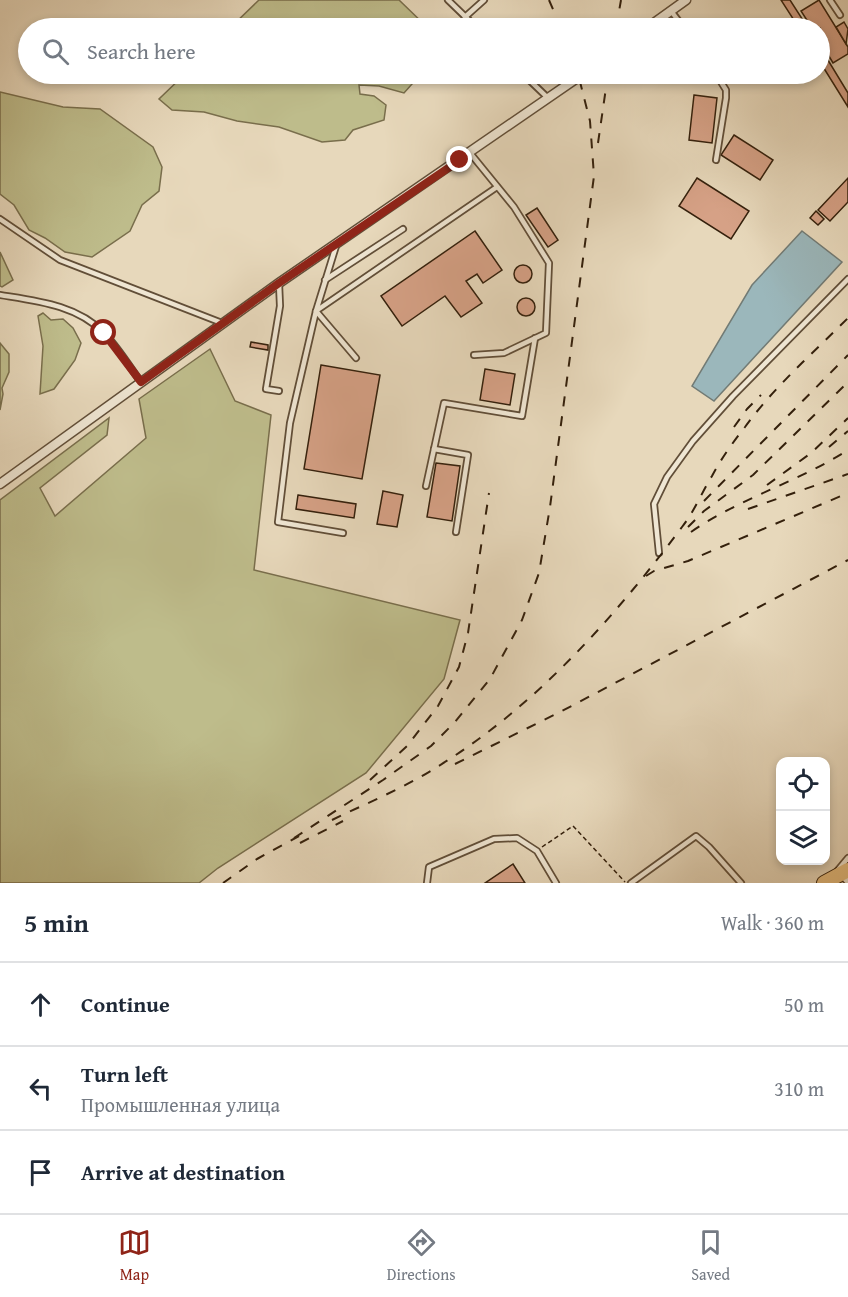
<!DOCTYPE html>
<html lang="en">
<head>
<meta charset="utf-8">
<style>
	:root { --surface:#fff; --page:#f2f2f3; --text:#1f2937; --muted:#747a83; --line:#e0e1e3; --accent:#8f2418 }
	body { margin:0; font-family:"Gentium Book Plus",serif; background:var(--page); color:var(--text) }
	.controls { position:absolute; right:18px; bottom:18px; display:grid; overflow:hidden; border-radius:12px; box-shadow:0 3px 9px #0003 }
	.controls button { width:54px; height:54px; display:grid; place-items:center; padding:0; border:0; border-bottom:2px solid var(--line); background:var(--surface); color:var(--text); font:30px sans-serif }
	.stop { position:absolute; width:18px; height:18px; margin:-14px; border:4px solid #8f2418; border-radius:50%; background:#fff }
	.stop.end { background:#8f2418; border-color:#fff; box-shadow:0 2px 6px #0008 }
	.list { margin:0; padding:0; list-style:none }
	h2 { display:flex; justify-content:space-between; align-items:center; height:78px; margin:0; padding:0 24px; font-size:26px }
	h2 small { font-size:20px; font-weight:400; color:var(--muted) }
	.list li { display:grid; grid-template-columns:39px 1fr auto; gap:18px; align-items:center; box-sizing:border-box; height:84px; padding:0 24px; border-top:2px solid var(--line) }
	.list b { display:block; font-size:22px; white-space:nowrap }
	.list p { margin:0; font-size:20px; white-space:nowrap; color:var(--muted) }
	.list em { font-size:20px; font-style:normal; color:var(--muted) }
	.icon { flex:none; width:33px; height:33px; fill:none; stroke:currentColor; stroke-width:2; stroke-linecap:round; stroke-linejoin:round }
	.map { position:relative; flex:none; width:848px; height:883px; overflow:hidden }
	.search { position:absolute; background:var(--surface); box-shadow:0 3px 9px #0003; left:18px; right:18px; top:18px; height:66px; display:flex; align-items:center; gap:15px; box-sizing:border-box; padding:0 21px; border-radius:33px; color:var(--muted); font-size:22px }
	.sheet { height:330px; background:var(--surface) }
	nav { display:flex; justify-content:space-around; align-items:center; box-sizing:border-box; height:84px; border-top:2px solid var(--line); background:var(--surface); font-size:16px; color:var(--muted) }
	nav a { display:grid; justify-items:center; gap:3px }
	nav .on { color:var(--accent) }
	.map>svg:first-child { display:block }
	.green { fill:#bebc8b; stroke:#796e4c; stroke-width:1.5 }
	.water { fill:#9bb7bb; stroke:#727b75; stroke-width:1.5 }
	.building { fill:#d6a186; stroke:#34200c; stroke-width:1.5 }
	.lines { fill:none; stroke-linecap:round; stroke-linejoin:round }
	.lane-casing { stroke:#614e38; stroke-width:8 }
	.street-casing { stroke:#614e38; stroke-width:11 }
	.primary-casing { stroke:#34200c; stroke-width:16 }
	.path { stroke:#34200c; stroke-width:1.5; stroke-dasharray:4.5 3; stroke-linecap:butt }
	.lane { stroke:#efe6d3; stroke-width:4.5 }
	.street { stroke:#efe6d3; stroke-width:8 }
	.primary { stroke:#e4bc7e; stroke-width:14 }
	.rail { stroke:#34200c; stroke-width:2; stroke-dasharray:10 10; stroke-linecap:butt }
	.route { stroke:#8f2418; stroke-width:8 }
</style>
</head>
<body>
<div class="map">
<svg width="848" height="883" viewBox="0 0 848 883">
	<rect width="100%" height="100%" fill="#e7d8bb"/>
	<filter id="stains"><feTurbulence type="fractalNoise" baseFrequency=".00333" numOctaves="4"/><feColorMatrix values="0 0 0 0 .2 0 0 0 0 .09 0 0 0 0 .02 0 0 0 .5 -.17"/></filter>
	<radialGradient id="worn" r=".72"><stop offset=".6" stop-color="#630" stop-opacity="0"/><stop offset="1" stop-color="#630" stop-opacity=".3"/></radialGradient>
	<g class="green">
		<polygon points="259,0 399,0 428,28 230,28"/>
		<polygon points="185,74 421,74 404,93 379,86 359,85 360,94 374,96 386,105 384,120 353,130 345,140 322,142 279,127 237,121 204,112 172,110 159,99"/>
		<polygon points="0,92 63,107 100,109 153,147 162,167 159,191 142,205 130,231 92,257 65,252 45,238 29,230 14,205 0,194"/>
		<polygon points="0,252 13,280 2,287 0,286"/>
		<polygon points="43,313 51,320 63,319 73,328 81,343 75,360 54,389 40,394 43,346 38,316"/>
		<polygon points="0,343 9,354 9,372 2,388 3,394 0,410"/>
		<polygon points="210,349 235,401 271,415 254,570 460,620 444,679 366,773 218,868 199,883 0,883 0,500 109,418 107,435 40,488 55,516 146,438 139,399"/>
	</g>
	<polygon class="water" points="802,231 842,262 714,401 692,386 752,285"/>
	<g class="building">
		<polygon points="781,0 790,0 808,28 799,28"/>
		<polygon points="819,0 848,47 848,54 833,63 820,41 820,28 812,28 801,11"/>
		<polygon points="844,22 848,29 846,44 836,27"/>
		<polygon points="820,47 848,93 848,107 820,62"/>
		<polygon points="694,95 717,98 712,143 689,140"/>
		<polygon points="734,135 773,160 760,180 721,155"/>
		<polygon points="697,178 749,211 731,239 679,206"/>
		<polygon points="848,178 848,202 830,221 818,210"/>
		<polygon points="537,208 558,240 548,247 526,215"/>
		<polygon points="816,211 824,219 818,225 810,218"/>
		<polygon points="475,231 502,270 483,283 477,274 466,281 482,303 461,317 445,296 402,326 381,296"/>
		<circle cx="523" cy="274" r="9"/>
		<circle cx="526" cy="307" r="9"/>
		<polygon points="251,342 268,345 268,350 250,347"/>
		<polygon points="321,365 380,375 362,479 304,469"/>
		<polygon points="485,369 515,374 510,405 480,400"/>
		<polygon points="436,463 460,466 452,521 427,517"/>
		<polygon points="383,491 403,495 397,527 377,524"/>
		<polygon points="298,495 356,504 354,518 296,509"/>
		<polygon points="513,864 525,883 485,883"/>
	</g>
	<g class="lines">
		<g class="lane-casing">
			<g id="lane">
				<polyline points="448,0 477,28"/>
				<polyline points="830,0 840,15"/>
				<polyline points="671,11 684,28"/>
				<polyline points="465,17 484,0"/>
				<polyline points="523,74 548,98"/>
				<polyline points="716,74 726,90 726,98 716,160"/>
				<polyline points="470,153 514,207 549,263 546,333 504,353 474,355"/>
				<polyline points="0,219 60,260 222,323"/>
				<polyline points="336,246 316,311 290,423 278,522 343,533"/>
				<polyline points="325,280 403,229"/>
				<path d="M0 295C37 301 77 305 104 333 118 347 129 366 141 382"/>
				<polyline points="356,358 316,311 497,187"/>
				<polyline points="279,391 266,389 280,306 279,283"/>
				<polyline points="434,449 468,455 456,532"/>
				<polyline points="426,486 444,403 522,416 535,338"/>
				<polyline points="659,553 654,504 667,477 693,441 733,396 848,279"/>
				<polyline points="838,870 848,858"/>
				<polyline points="427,883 429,867 494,839 517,838 537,851 556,883"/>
				<polyline points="631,883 696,836 709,847 741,883"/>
			</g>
		</g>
		<g class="street-casing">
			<g id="street">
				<polyline points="647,28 686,0"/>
				<polyline points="0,484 279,283 583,74"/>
				<polyline points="847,879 848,880"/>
			</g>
		</g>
		<g class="primary-casing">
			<polyline id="primary" points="824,883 848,870"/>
		</g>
		<polyline class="path" points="542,847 573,826 625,882"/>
		<use href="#lane" class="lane"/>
		<use href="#street" class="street"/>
		<use href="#primary" class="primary"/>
		<g class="rail">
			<polyline points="549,0 561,28"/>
			<polyline points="616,28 621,0"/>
			<polyline points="598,143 608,74"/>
			<polyline points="734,427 747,409 761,395"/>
			<polyline points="829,447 848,431"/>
			<polyline points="767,485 811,453 848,418"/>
			<polyline points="704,501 848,355"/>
			<polyline points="748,509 848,474"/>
			<polyline points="688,527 704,511 753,475 848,382"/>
			<path d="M691 532C740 498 798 482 848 450"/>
			<polyline points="646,576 654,571 688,561 848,493"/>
			<polyline points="455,764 562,711 848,560"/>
			<polyline points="370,780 407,746 438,706 459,667 468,633 489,493"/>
			<path d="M332 820C367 803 404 788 437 767 535 707 614 618 682 527 694 512 702 492 712 476 721 459 733 442 745 427 774 387 813 353 848 318"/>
			<polyline points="294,838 383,780 431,746 455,722 490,679 522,620 539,573 550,507 594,176 590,121 578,74"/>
			<polyline points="300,843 343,821"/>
			<polyline points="223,883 257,859 299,836"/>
		</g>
	</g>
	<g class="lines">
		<polyline class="route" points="104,333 141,382 279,283 460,160"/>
	</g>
	<rect width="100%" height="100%" filter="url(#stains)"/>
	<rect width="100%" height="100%" fill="url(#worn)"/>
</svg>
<div class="controls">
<button><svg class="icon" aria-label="locate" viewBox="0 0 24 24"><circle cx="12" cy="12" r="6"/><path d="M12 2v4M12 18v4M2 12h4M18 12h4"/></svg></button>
<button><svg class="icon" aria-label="layers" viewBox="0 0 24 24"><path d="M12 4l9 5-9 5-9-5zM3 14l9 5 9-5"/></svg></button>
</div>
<div class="stop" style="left:104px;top:333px"></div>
<div class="stop end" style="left:460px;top:160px"></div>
<div class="search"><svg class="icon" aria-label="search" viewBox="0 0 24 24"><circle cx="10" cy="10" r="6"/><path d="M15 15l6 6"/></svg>Search here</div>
</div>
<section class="sheet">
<h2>5 min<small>Walk · 360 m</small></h2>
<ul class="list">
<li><svg class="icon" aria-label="ahead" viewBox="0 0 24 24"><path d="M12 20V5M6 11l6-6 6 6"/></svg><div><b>Continue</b></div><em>50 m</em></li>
<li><svg class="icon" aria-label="left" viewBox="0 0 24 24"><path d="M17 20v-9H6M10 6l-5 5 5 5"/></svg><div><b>Turn left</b><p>Промышленная улица</p></div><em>310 m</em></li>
<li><svg class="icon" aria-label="arrive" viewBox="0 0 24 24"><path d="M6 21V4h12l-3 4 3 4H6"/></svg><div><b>Arrive at destination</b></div></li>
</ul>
</section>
<nav>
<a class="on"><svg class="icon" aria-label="map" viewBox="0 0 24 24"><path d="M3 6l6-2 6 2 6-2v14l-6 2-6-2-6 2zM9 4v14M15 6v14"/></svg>Map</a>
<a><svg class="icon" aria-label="directions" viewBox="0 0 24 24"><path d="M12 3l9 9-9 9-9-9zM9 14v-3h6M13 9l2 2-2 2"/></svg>Directions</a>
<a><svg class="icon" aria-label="saved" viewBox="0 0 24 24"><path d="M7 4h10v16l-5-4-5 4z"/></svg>Saved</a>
</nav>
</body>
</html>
